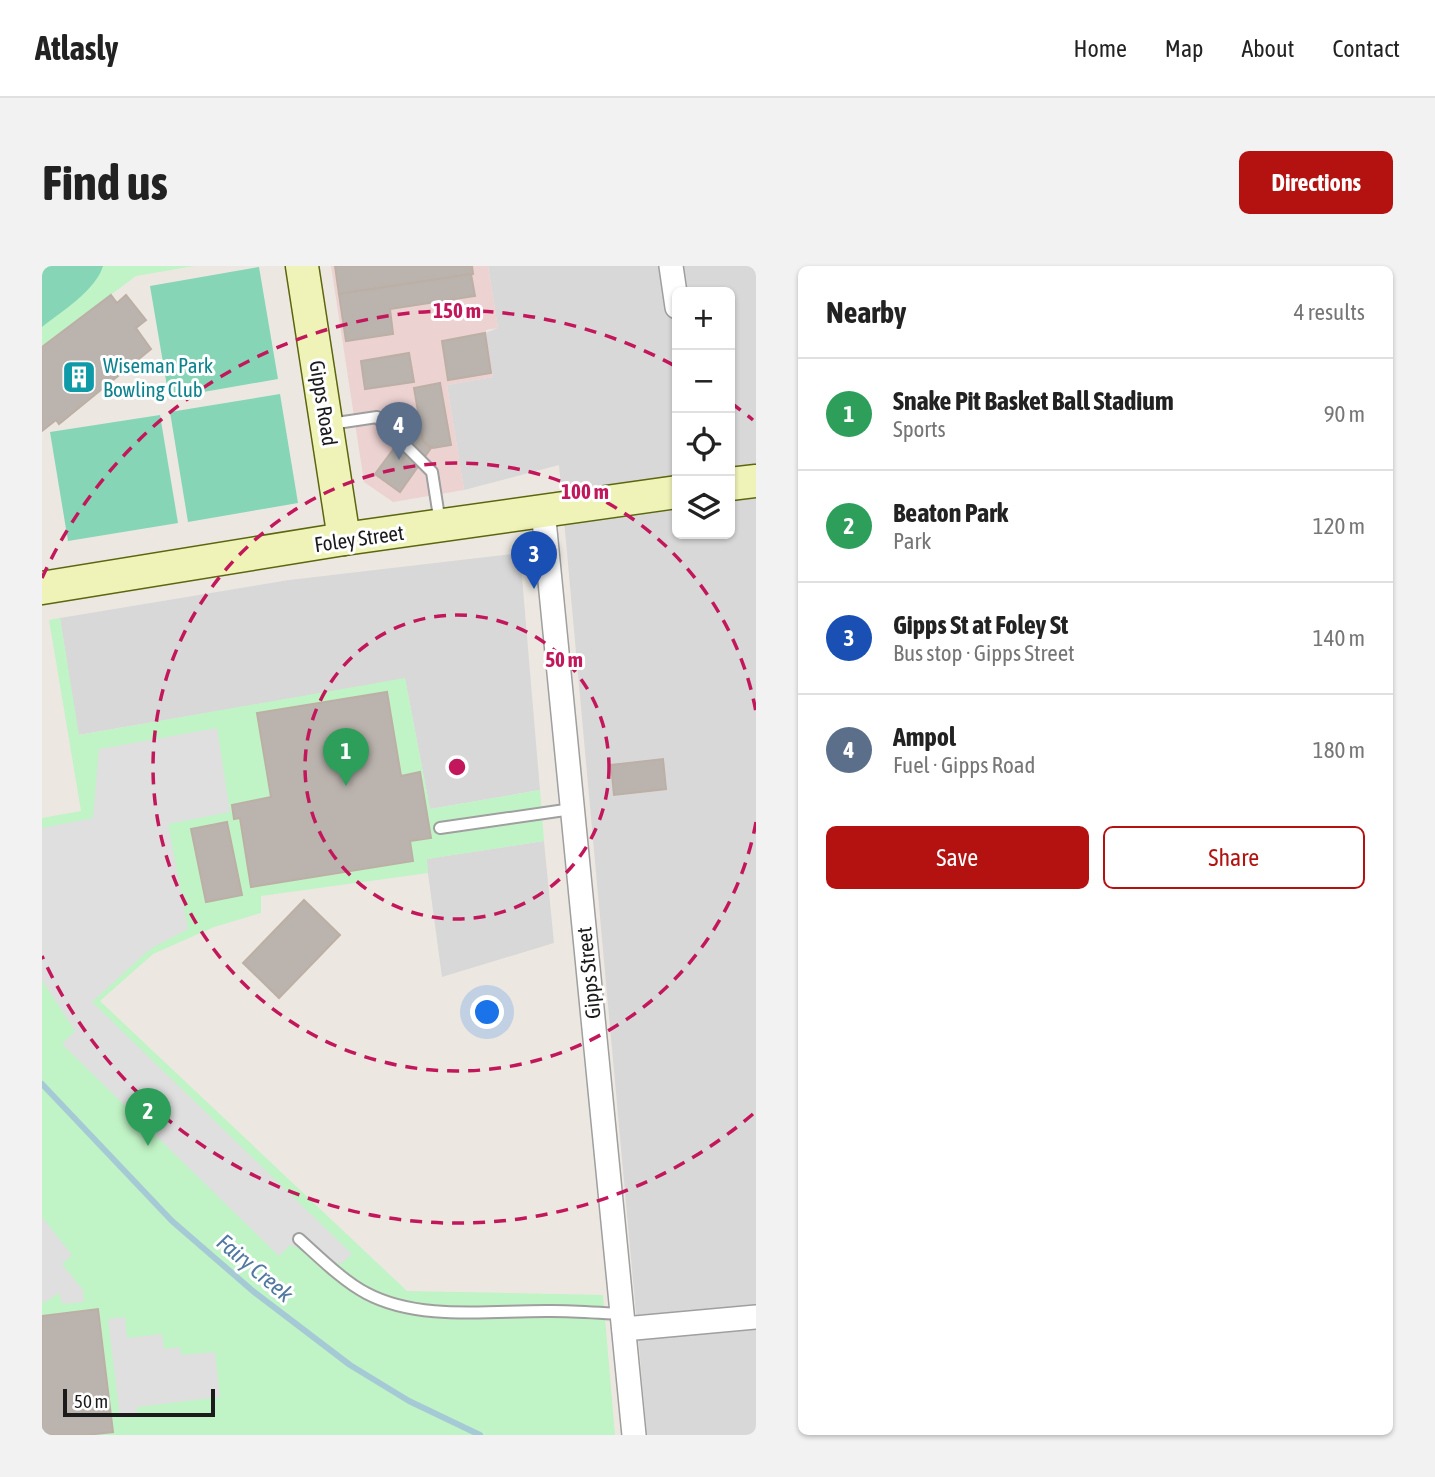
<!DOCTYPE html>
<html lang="en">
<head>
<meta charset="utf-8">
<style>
	:root { --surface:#fff; --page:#f2f2f2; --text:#222; --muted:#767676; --line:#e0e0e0; --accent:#b41211 }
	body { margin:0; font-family:"Asap Condensed",sans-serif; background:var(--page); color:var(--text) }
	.controls { position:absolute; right:21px; top:21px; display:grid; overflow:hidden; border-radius:10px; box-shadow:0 2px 5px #0004 }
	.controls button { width:63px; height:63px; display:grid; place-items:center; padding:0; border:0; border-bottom:2px solid var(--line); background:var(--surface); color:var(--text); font:35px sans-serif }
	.scale { position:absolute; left:21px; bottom:18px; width:152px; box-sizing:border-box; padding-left:7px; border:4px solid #1b1b1b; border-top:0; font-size:19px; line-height:24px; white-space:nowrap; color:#1b1b1b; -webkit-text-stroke:5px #fff; paint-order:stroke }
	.you { position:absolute; left:446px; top:747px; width:24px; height:24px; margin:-18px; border:5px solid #fff; border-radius:50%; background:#1a73e8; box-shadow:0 0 0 10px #1a73e833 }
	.badge { display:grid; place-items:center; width:46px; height:46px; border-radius:50%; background:var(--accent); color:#fff; font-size:23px; font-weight:700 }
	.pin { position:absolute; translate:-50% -58px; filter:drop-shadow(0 2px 4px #0008) }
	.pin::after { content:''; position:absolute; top:37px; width:24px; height:21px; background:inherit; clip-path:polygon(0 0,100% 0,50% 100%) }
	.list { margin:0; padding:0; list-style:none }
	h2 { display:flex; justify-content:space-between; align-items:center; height:91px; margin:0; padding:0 28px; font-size:30px }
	h2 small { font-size:23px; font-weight:400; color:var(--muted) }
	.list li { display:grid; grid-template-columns:46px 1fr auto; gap:21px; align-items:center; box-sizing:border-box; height:112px; padding:0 28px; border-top:2px solid var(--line) }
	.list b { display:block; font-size:26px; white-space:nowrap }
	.list p { margin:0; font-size:23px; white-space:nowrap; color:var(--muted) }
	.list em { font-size:23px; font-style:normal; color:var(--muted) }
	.actions { display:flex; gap:14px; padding:21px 28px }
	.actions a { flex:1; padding:16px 0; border:2px solid var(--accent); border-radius:10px; text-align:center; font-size:24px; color:var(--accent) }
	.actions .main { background:var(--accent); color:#fff }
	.icon { flex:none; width:38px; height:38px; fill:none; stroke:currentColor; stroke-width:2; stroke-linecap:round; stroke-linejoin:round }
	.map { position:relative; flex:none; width:714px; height:1169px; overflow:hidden; border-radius:10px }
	header { display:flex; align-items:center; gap:42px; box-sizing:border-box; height:98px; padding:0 35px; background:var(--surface); border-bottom:2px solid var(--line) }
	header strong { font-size:33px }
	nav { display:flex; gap:38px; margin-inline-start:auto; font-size:24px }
	.intro { display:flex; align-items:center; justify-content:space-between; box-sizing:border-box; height:168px; padding:0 42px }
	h1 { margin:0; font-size:49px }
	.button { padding:18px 32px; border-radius:10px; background:var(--accent); color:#fff; font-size:24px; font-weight:700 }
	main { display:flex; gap:42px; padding:0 42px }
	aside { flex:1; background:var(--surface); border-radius:10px; box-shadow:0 2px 5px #0004 }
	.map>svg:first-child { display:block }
	.residential { fill:#d9d8d8; fill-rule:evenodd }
	.commercial { fill:#ecd2d1 }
	.park { fill:#c0f3c5 }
	.pitch { fill:#85d5b6 }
	.parking { fill:#dfdfdf }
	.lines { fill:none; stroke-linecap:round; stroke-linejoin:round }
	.stream { stroke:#a5cad6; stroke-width:6 }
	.building { fill:#bbb4ae; stroke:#bcafa5; stroke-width:2 }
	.lane-casing { stroke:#9f9f9f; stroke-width:14 }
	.street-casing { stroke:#9f9f9f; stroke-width:26 }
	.secondary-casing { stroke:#5c660e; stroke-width:35 }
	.lane { stroke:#fff; stroke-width:10 }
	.street { stroke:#fff; stroke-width:23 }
	.secondary { stroke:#eff3b8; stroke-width:32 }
	.ring { fill:none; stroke:#c2185b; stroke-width:3.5; stroke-dasharray:12 9 }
	.labels { text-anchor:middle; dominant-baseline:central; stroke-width:6; stroke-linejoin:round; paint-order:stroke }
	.culture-label { font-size:21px; fill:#0d838f; stroke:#fff; text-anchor:start }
	.street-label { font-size:21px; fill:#1b1b1b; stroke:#fff }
	.water-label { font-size:23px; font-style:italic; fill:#5178a1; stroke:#fff }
	.centre { fill:#c2185b; stroke:#fff; stroke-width:3.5 }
	.ring-label { font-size:21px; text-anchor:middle; font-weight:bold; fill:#c2185b; stroke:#fff; stroke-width:6; stroke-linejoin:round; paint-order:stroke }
</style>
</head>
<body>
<header>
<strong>Atlasly</strong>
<nav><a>Home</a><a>Map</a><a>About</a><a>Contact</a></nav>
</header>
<div class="intro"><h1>Find us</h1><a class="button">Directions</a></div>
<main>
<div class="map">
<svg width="714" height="1169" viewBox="0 0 714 1169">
	<rect width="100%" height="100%" fill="#ece8e1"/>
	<g class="residential">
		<path d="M446 0H714V1169H605L517 199 422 224 405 119 451 111 443 67 456 62ZM635 26H688V268H635Z"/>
		<polygon points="478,287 498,524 388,543 363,413 36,469 18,352 247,314"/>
		<polygon points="502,575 512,677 400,711 384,593"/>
	</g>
	<polygon class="commercial" points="289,0 446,0 456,62 444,64 451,111 405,119 422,224 351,236 322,216"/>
	<g class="park">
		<polygon points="0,0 152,0 94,10 0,80"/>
		<polygon points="18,352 37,469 363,412 388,543 498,524 502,575 385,593 386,607 219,630 219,647 172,661 111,688 58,735 365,1025 561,1029 573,1169 0,1169 0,552 39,545 7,354"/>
	</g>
	<g class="pitch">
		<path d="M0 0H61C54 24 19 46 0 61Z"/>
		<polygon points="217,1 236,113 127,132 108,20"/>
		<polygon points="238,128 256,237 146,256 128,146"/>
		<polygon points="118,149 136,257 26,275 8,166"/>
	</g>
	<g class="parking">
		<polygon points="175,462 188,546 126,558 146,663 108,683 50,736 310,988 299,998 248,979 237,990 20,778 33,765 0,714 0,562 51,552 57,483"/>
		<polygon points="0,951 30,989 20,998 41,1024 42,1036 20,1038 17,1027 2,1037 0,1034"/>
		<polygon points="83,1051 85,1072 120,1068 122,1083 138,1081 139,1089 173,1086 178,1131 95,1141 95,1149 78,1152 66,1053"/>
	</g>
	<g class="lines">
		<polyline class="stream" points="0,818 130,955 212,1026 308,1099 367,1135 438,1169"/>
	</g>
	<g class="building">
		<polygon points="293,0 430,0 431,8 297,28"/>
		<polygon points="429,8 433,30 348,43 351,68 304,75 297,28"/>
		<polygon points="69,29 75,37 84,29 104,54 94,62 109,83 17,158 14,154 0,165 0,81"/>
		<polygon points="443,67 449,107 406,114 400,75"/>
		<polygon points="367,87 372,116 323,123 319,95"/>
		<polygon points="398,117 409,179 391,182 381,175 372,122"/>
		<polygon points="376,150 381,176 389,182 358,226 333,208"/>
		<polygon points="345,426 359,510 378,506 389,572 368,575 371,595 209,621 198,552 192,553 190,539 229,531 215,447"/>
		<polygon points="621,493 624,523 572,529 569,499"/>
		<polygon points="185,556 200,629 164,636 149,563"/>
		<polygon points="262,634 298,669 237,732 201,697"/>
		<polygon points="56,1043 71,1166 44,1169 0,1169 0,1050"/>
	</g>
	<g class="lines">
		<g class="lane-casing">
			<g id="lane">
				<polyline points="288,158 335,151 390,206 398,257"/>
				<polyline points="398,562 530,543"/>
				<path d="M257 973C276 990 301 1015 324 1027 378 1056 451 1044 510 1045 534 1045 557 1047 580 1048"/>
			</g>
		</g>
		<g class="street-casing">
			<g id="street">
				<polyline points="629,0 635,41"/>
				<polyline points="501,244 592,1169"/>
				<polyline points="582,1063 714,1051"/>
			</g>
		</g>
		<g class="secondary-casing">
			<g id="secondary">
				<polyline points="260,0 302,273"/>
				<polyline points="688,218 714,215"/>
				<polyline points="0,322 302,273 635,226"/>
			</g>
		</g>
		<use href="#lane" class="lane"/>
		<use href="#street" class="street"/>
		<use href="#secondary" class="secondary"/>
	</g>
	<g class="ring">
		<circle cx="415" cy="501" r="152"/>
		<path d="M714 556A304 304 0 1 1 714 446"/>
		<path d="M711 848A456 456 0 0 1 0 690M0 312A456 456 0 0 1 633 100M689 137A456 456 0 0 1 711 154"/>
	</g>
	<defs>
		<g id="building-square" transform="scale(1.75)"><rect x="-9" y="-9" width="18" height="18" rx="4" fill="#0f9aa8" stroke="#fff"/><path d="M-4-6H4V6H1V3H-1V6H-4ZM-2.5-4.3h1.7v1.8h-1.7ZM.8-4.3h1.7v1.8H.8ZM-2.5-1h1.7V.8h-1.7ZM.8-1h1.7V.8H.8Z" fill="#fff"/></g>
	</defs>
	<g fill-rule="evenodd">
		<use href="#building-square" x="37" y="111"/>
	</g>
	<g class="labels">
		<g class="culture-label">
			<text x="61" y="99">Wiseman Park<tspan x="61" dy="24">Bowling Club</tspan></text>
		</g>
		<g class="street-label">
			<text transform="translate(282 137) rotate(81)">Gipps Road</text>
			<text transform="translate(317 272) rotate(-8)">Foley Street</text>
			<text transform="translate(546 707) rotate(-96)">Gipps Street</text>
		</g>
		<g class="water-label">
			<text transform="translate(213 1002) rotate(40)">Fairy Creek</text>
		</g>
	</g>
	<circle cx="415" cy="501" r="10" class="centre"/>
	<g class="ring-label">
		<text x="415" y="52">150 m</text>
		<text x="543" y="233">100 m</text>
		<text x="522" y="401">50 m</text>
	</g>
</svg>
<div class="controls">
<button>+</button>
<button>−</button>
<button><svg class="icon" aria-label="locate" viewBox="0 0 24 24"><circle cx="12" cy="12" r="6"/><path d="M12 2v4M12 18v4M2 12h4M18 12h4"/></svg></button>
<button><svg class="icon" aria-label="layers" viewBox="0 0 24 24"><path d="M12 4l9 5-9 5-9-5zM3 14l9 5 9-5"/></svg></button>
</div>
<div class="scale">50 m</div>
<div class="you"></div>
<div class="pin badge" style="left:304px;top:520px;background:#2e9e5b">1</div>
<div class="pin badge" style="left:106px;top:880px;background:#2e9e5b">2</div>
<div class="pin badge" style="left:492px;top:323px;background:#1a4fb4">3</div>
<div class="pin badge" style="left:357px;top:194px;background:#5c6f8a">4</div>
</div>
<aside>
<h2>Nearby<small>4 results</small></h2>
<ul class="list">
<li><span class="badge" style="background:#2e9e5b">1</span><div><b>Snake Pit Basket Ball Stadium</b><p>Sports</p></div><em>90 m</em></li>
<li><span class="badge" style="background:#2e9e5b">2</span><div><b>Beaton Park</b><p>Park</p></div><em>120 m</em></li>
<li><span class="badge" style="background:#1a4fb4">3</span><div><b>Gipps St at Foley St</b><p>Bus stop · Gipps Street</p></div><em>140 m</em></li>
<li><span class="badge" style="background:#5c6f8a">4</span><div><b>Ampol</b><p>Fuel · Gipps Road</p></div><em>180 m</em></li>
</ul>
<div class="actions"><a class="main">Save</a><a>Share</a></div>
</aside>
</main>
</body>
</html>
